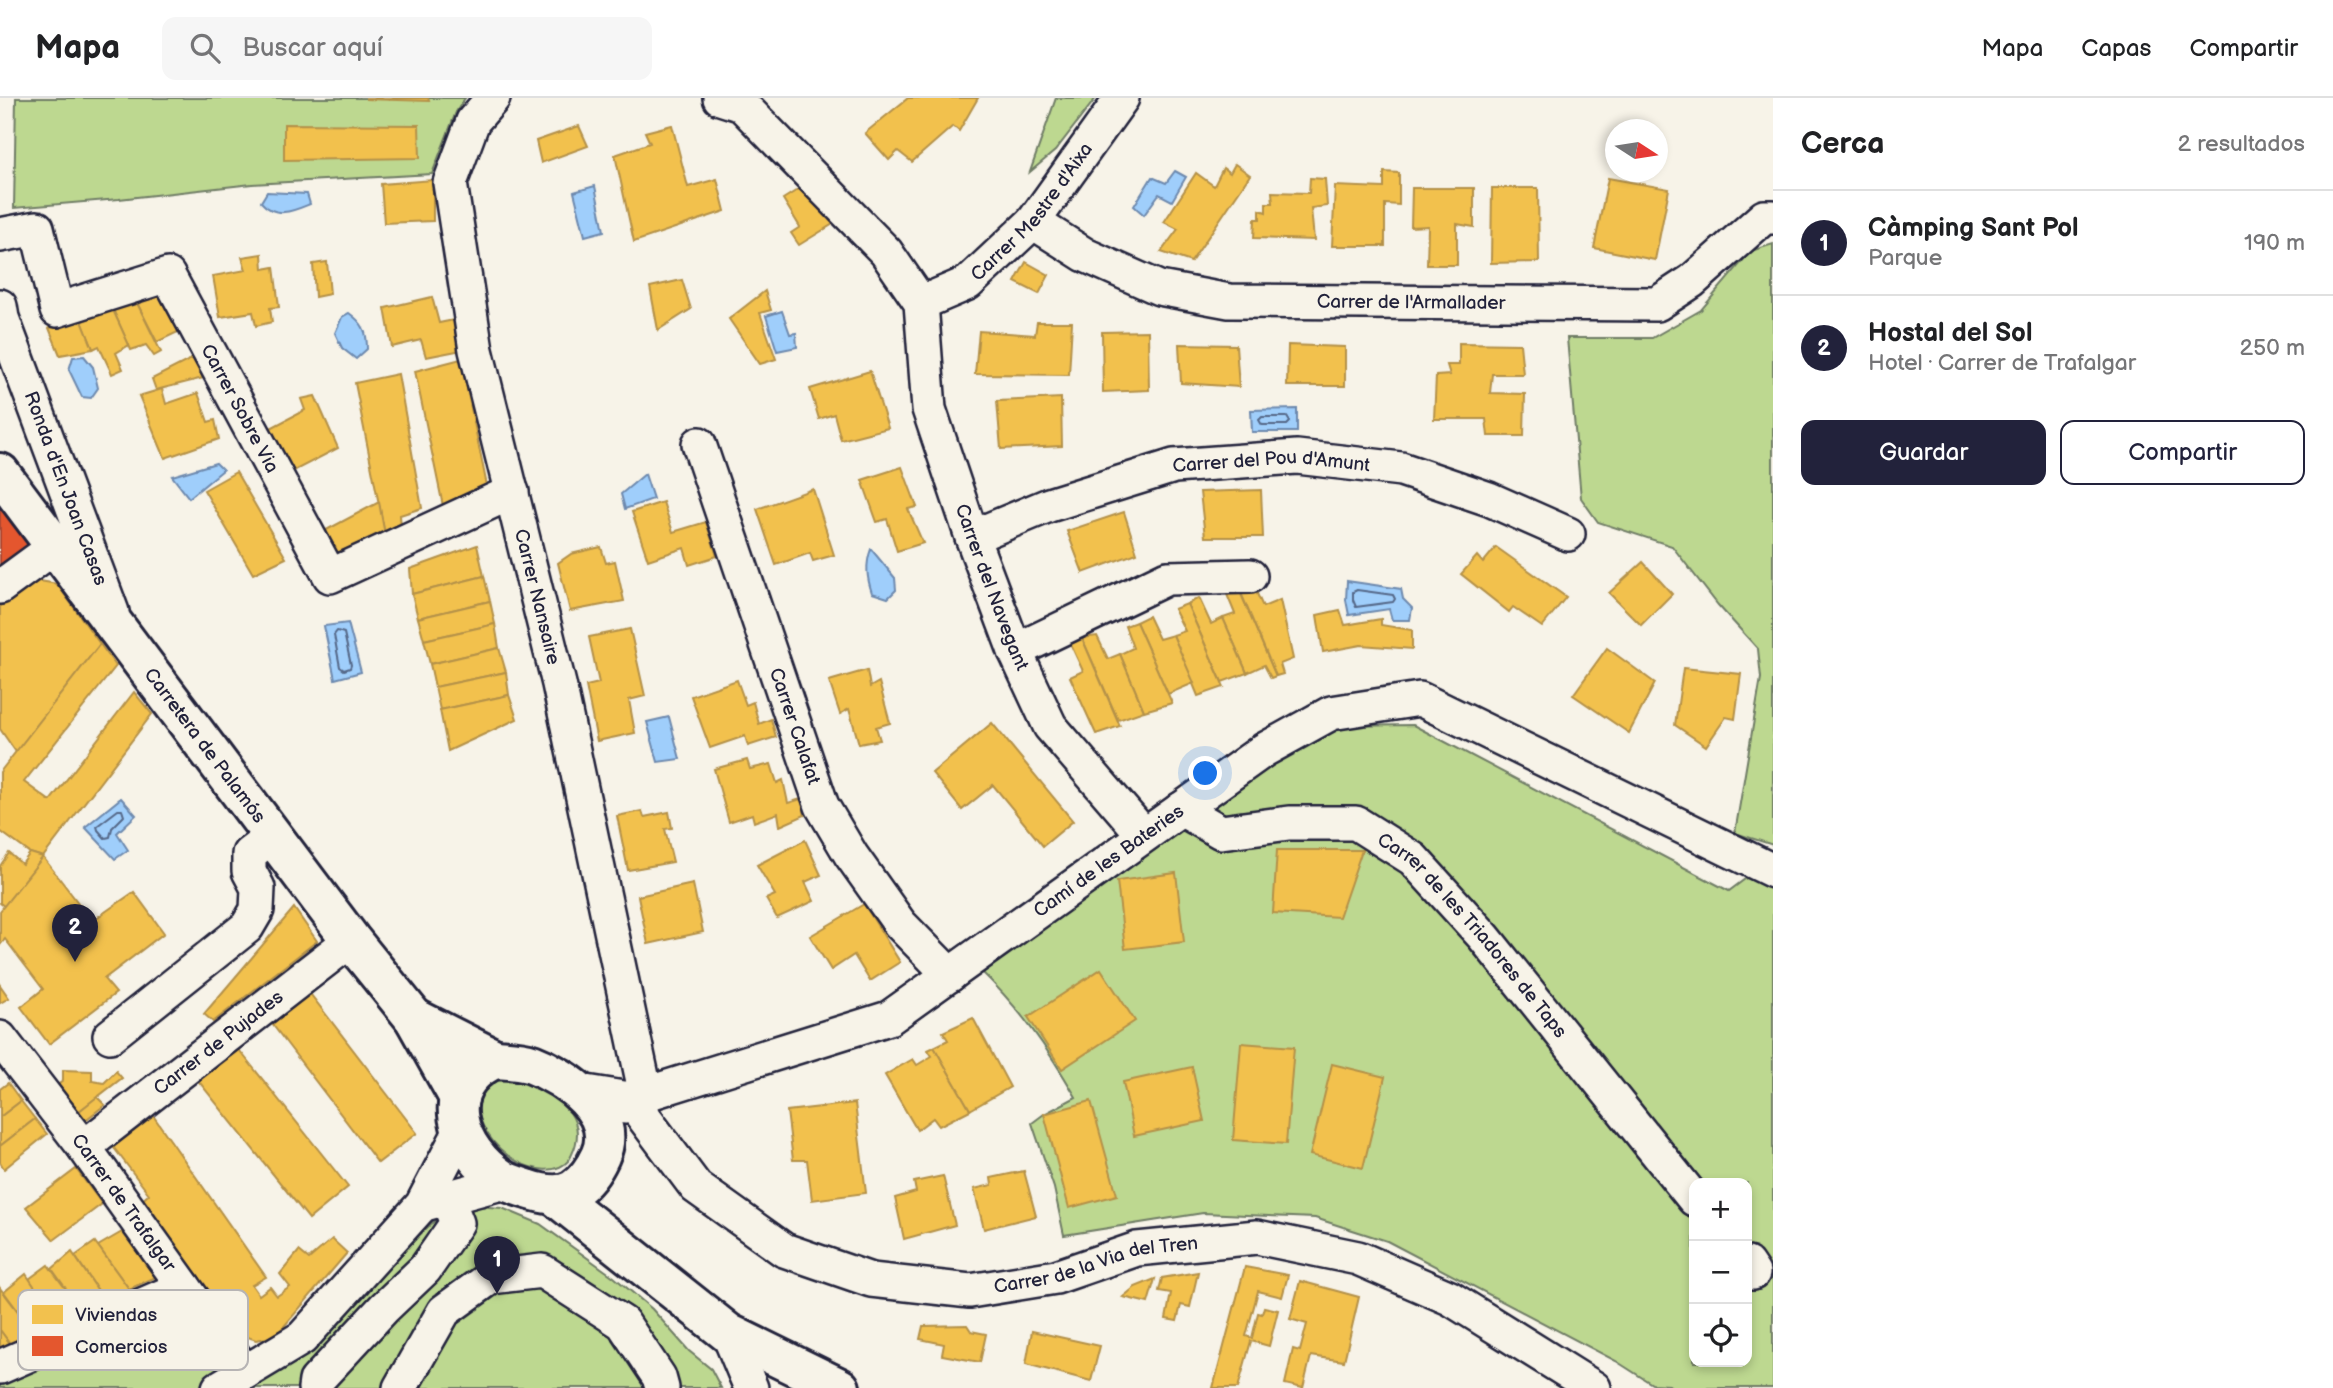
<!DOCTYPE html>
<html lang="es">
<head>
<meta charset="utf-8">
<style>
	:root { --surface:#fff; --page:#f6f6f6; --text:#202124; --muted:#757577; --line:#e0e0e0; --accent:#22223b }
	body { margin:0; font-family:"Balsamiq Sans",sans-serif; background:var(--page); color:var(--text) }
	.controls { position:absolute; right:21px; bottom:21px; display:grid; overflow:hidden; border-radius:14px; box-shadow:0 4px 10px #0003 }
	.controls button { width:63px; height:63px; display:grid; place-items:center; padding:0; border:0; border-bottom:2px solid var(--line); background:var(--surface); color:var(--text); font:35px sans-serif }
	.compass { position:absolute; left:1605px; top:21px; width:63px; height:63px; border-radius:50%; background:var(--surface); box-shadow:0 4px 10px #0003; rotate:102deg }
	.you { position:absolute; left:1206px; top:676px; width:24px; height:24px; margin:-18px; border:5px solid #fff; border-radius:50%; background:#1a73e8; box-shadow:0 0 0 10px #1a73e833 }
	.badge { display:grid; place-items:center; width:46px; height:46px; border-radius:50%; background:var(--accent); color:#fff; font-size:23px; font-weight:700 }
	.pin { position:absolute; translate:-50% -58px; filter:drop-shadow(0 2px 4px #0008) }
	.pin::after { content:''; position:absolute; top:37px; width:24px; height:21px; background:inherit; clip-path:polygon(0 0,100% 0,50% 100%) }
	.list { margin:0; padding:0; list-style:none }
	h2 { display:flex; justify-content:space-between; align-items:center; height:91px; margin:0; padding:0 28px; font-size:30px }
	h2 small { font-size:23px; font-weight:400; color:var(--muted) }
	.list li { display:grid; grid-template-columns:46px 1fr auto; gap:21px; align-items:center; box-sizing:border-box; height:105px; padding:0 28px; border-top:2px solid var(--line) }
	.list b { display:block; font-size:26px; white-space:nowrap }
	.list p { margin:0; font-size:23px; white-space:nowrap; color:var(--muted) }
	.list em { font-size:23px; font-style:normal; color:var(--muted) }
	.actions { display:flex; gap:14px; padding:21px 28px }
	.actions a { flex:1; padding:16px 0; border:2px solid var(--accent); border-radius:14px; text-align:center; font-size:24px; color:var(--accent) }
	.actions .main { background:var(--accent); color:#fff }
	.icon { flex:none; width:38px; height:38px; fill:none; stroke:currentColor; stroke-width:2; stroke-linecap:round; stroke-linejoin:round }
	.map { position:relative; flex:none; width:1773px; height:1290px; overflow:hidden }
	header { display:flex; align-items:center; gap:42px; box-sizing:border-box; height:98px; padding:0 35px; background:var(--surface); border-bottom:2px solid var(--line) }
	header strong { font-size:33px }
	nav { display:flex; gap:38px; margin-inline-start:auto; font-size:24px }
	.search { width:490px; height:63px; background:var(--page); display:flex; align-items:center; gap:18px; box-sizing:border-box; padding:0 24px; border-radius:14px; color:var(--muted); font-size:26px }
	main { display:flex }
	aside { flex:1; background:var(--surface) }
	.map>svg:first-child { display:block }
	.green { fill:#bdd890; stroke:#707d66; stroke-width:2; fill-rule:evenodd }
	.water { fill:#9fcefb; stroke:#6d89ae; stroke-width:2 }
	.homes { fill:#f2c14e; stroke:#b49148; stroke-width:2 }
	.shops { fill:#e4572e; stroke:#aa4732; stroke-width:2 }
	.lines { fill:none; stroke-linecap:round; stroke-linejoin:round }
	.shore { stroke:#546788; stroke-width:2 }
	.minor-casing { stroke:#22223b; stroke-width:38 }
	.major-casing { stroke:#22223b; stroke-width:44 }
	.minor { stroke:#f7f3e8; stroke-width:33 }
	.major { stroke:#f7f3e8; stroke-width:38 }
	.labels { text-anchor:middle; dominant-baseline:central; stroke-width:7; stroke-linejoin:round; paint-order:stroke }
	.street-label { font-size:19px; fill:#22223b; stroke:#f7f3e8 }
	.key { fill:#f7f3e8; stroke:#b7b4b4; stroke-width:2 }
	.key-label { font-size:19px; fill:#22223b }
</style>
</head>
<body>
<header>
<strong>Mapa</strong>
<div class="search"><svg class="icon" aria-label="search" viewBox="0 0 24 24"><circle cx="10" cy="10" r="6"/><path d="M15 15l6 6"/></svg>Buscar aquí</div>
<nav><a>Mapa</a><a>Capas</a><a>Compartir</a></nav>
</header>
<main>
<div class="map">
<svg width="1773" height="1290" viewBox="0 0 1773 1290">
	<rect width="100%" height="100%" fill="#f7f3e8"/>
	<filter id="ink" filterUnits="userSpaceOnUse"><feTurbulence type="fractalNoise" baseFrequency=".0143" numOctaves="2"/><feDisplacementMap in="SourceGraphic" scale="14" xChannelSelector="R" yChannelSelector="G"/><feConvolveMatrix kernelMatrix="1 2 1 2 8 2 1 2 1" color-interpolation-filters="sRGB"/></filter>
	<g filter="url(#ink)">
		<g class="green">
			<polygon points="16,0 465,0 456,14 432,76 252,86 119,101 14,110"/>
			<polygon points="1056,0 1096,0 1055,53 1030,74"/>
			<polygon points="1773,146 1773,747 1735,735 1761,580 1758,551 1718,507 1672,448 1598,424 1581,400 1567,240 1652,240 1701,212 1751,153"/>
			<path d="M1413 627 1729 793 1773 760V1290H1672L1669 1287 1652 1286 1616 1263 1387 1143 1315 1120 1203 1115 1064 1137 1054 1090 1032 1025 1044 1016 1076 999C1048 951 1020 910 979 871L1289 653 1345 628ZM1694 1085H1747V1264H1694Z"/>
			<path d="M506 980C532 980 576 1005 577 1035 577 1041 575 1050 572 1056 569 1065 562 1069 553 1071 505 1080 441 997 506 980Z"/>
			<polygon points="475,1108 502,1110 540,1126 614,1179 652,1211 689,1253 711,1271 721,1290 249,1290 375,1180 433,1124"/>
			<polygon points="184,1189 245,1274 215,1290 0,1290 0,1269"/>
		</g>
		<g class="water">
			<polygon points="1175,73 1186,79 1172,103 1159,96 1144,117 1134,108 1152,79 1166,85"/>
			<polygon points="595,88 604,133 585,138 574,94"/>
			<path d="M267 94 307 96 310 106C293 113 276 121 261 104Z"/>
			<polygon points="782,213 790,236 796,235 797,249 777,253 766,218"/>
			<path d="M349 215C363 225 367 233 367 251L356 261 342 250 335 235 342 219Z"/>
			<polygon points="84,258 93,269 98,290 91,300 82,299 69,272 73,259"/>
			<polygon points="1297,311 1297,334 1252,334 1251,312"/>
			<polygon points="216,365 223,372 189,400 172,378"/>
			<polygon points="645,376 653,401 625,411 621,396"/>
			<path d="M871 451 895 480 896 492 888 500 872 495C867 480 865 467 871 451Z"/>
			<polygon points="1347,483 1401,491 1403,501 1412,510 1410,522 1392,522 1389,511 1349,517 1346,502"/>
			<polygon points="348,525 361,574 335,581 324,528"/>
			<polygon points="669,619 680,661 658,664 647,624"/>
			<polygon points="121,700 136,717 117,735 128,752 115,761 85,729"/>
		</g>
		<g class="homes">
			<polygon points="366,0 428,0 429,3 366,1"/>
			<polygon points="908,0 978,0 959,33 953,28 912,64 898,53 889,62 865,35"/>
			<polygon points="284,26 419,27 420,60 284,62"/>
			<polygon points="672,27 688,89 717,81 725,113 634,144 615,57 650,45 645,34"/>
			<polygon points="579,28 588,48 541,65 536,43"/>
			<polygon points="1235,66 1250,77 1191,164 1161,154 1178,131 1164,124 1196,75 1214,88 1223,70 1230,75"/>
			<polygon points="1384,74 1399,75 1399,107 1385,106 1385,148 1332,148 1335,88 1384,90"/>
			<polygon points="1310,80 1325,81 1327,108 1311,110 1314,142 1254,140 1255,121 1260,121 1260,112 1266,114 1266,105 1273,105 1272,94 1309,95"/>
			<polygon points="1608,80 1669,91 1655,162 1594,150"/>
			<polygon points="433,82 433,123 384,125 381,86"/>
			<polygon points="802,89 833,126 799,147 791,135 800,129 783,101"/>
			<polygon points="1412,90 1474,90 1474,129 1457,126 1457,167 1427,167 1428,128 1411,129"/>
			<polygon points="1492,90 1538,90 1539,164 1491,165"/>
			<polygon points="262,156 263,171 274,169 279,209 270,210 272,224 256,228 253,214 220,219 213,178 246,172 242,159"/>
			<polygon points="327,164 330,196 315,199 313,166"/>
			<polygon points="1026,164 1049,177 1039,196 1015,184"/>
			<polygon points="682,182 691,211 658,232 650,189"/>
			<polygon points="765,193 771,212 760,215 776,261 760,266 729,221"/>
			<polygon points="162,196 180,233 157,244 137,205"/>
			<polygon points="432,199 439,225 454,222 462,252 426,259 421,242 392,249 385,210"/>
			<polygon points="137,205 161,254 154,258 146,247 131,252 113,212"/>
			<polygon points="113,212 129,247 116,255 123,271 112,276 99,248 93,251 82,223"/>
			<polygon points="82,223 93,251 60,257 49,230"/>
			<polygon points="1037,224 1072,224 1069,277 975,276 979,233 1035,237"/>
			<polygon points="1148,233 1149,292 1103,294 1102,234"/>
			<polygon points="1459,245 1520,246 1523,276 1492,276 1490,295 1525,296 1524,338 1488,338 1486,321 1434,321 1436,278 1450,277 1447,267 1459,267"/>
			<polygon points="1179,246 1236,247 1239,289 1181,285"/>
			<polygon points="1288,247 1345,249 1345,288 1287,288"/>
			<polygon points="193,260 203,280 156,292 152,281"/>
			<polygon points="461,261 487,388 443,408 415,273"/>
			<polygon points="870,273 888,330 841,342 834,316 819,321 810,291"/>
			<polygon points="398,276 422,410 400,417 401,429 385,437 355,285"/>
			<polygon points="162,291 166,306 198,295 208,324 215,322 219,341 165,360 139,298"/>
			<polygon points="315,298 338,350 286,377 265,333 305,312 301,301"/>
			<polygon points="1061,300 1062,348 1001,351 997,303"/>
			<polygon points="902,369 917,409 908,411 923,445 897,453 887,421 877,424 862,382"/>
			<polygon points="236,374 286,460 253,476 204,392"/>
			<polygon points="813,391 834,457 813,463 810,455 776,467 757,411"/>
			<polygon points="1261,392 1263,439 1205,439 1200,394"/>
			<polygon points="379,404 385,437 333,464 317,437"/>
			<polygon points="663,404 673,434 706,424 717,458 689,467 684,450 648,462 632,414"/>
			<polygon points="1124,414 1137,455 1083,475 1067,433"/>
			<polygon points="477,447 484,478 412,496 410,471"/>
			<polygon points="601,449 606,465 615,463 624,503 570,513 558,465 571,456"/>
			<polygon points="1496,449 1566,499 1542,529 1513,509 1509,514 1461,476 1477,458 1483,465"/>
			<polygon points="1643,464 1672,496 1641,527 1609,495"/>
			<polygon points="484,478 490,503 418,520 412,496"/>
			<polygon points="34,482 57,486 100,546 16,654 0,631 0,508"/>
			<polygon points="1238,489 1276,578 1271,580 1264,567 1247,575 1223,520 1235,516 1226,494"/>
			<polygon points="1254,489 1263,509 1280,502 1293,561 1280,566 1283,576 1276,578 1241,495"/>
			<polygon points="1199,500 1211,526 1223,520 1247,575 1222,584 1187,506"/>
			<polygon points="490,503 495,526 424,542 418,520"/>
			<polygon points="1187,506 1224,589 1198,598 1173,537 1185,533 1174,511"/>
			<polygon points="1340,512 1345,527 1381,521 1381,527 1412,532 1412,551 1361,547 1323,554 1317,517"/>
			<polygon points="1148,518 1159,541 1173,537 1194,585 1168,596 1136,524"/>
			<polygon points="1136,524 1172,605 1144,613 1120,556 1133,550 1125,528"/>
			<polygon points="495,526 499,550 430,566 424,542"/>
			<polygon points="630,531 645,598 629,602 635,635 597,643 586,588 599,585 589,539"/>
			<polygon points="1097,538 1108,561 1120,556 1144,613 1118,622 1082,540"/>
			<polygon points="1082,540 1120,628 1096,636 1070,579 1083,573 1070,545"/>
			<polygon points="100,546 116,568 24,684 50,703 134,594 152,616 43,759 30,755 0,733 0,674"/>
			<polygon points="499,550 506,574 435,589 430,566"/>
			<polygon points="1607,550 1655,585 1629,635 1573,597"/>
			<polygon points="1683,570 1741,576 1735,621 1726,619 1706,648 1675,627"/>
			<polygon points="867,572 870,589 879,584 890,625 876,629 880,642 859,646 849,611 840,616 829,583"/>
			<polygon points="506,574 509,597 440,612 435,589"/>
			<polygon points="737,582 746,607 753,604 759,626 771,621 776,639 748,648 745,638 710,650 691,598"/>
			<polygon points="509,597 517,621 448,653 440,612"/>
			<polygon points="992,625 1073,723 1043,748 993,687 962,712 932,675"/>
			<polygon points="747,662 750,671 771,666 777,685 783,682 788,705 801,701 805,717 780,728 778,715 754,724 752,716 729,724 714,671"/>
			<polygon points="642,713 644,719 669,714 672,730 665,731 673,764 628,772 617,718"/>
			<polygon points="805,742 821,777 805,784 814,803 777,820 766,801 775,797 757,767"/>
			<polygon points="1277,752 1362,752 1339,819 1273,815"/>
			<polygon points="9,755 22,766 30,755 43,759 4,808 0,805 0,768"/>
			<polygon points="43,759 92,823 134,794 164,835 104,881 116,895 49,946 21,909 43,891 5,841 0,847 0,813"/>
			<polygon points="1176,775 1184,844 1125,851 1117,783"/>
			<polygon points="693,786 703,834 648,846 638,798"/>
			<polygon points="864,806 900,864 870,883 854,857 831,872 810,838"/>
			<polygon points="294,810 317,843 213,924 204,916"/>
			<polygon points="1101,871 1135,923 1062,971 1028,919"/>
			<polygon points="0,887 9,900 0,905"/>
			<polygon points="308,893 417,1035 378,1065 269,922"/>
			<polygon points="973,920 1010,989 970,1012 934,949 948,942 943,934"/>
			<polygon points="1241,945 1294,949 1286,1046 1233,1042"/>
			<polygon points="236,948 348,1089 309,1121 196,980"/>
			<polygon points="934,949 970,1012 939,1028 933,1020 917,1032 885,977 913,961 917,967 932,958 928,952"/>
			<polygon points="1332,966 1385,979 1363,1070 1310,1057"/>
			<polygon points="1192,969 1204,1023 1134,1038 1123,984"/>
			<polygon points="63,972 92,973 92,983 104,985 116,973 122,980 78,1014 56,988 63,983"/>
			<polygon points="8,985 21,1003 0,1019 0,991"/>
			<polygon points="97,999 105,1007 84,1023 78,1014"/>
			<polygon points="21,1003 35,1021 0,1048 0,1019"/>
			<polygon points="1091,1003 1117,1097 1069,1110 1044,1016"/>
			<polygon points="855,1005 866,1095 812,1102 807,1062 793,1062 787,1013"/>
			<polygon points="152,1016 266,1179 252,1187 259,1197 270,1189 277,1198 290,1189 280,1176 299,1153 309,1161 332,1141 347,1155 280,1233 267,1240 256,1242 245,1238 234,1227 139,1105 149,1096 111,1046"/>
			<polygon points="35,1021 47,1036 4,1071 0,1064 0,1048"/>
			<polygon points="76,1071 102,1106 54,1142 26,1109"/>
			<polygon points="1024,1073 1036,1118 984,1131 974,1091 992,1087 991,1080"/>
			<polygon points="943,1078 955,1127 904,1141 895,1100 916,1094 914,1084"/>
			<polygon points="122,1134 156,1179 129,1191 98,1148"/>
			<polygon points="95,1144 129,1191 105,1203 75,1158"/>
			<polygon points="72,1154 105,1203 82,1213 52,1171"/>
			<polygon points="48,1167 82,1213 59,1225 29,1181"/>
			<polygon points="1245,1169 1288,1177 1282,1199 1258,1193 1246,1238 1252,1240 1258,1215 1262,1216 1264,1209 1278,1212 1269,1248 1251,1243 1238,1290 1213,1290"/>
			<polygon points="1198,1174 1190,1209 1181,1207 1177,1223 1166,1221 1171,1195 1159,1193 1162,1180"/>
			<polygon points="26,1176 59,1225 35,1236 4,1194"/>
			<polygon points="1155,1181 1148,1205 1123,1199 1135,1189"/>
			<polygon points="1300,1183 1359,1199 1344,1263 1311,1258 1303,1290 1285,1286 1293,1251 1300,1253 1307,1226 1290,1221"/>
			<polygon points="0,1190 35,1236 11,1247 0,1232"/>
			<polygon points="967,1227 971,1233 986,1236 980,1264 942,1257 944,1246 920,1241 923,1228"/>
			<polygon points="0,1232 11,1247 0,1253"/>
			<polygon points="1032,1233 1100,1248 1091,1283 1026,1266"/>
		</g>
		<polygon class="shops" points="0,409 29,446 0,468"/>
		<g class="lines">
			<g class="shore">
				<polygon points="1262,319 1287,319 1290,324 1287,327 1262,327 1259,322"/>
				<polygon points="1357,492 1393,497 1395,501 1393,504 1356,509 1353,502 1353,494"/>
				<polygon points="337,533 344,535 351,567 350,570 344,572 340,569 334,537"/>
				<polygon points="118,712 122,712 124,718 112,730 110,739 105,740 98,732 97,728"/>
			</g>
			<g class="minor-casing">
				<g id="minor">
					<path id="s1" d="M493 0 473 23 450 85 476 252 559 586 644 988 625 1009"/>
					<path id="s2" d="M720 0 742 7 886 154 921 205 929 311 972 439 1015 553 1050 628 1144 737"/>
					<path id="s3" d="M1033 124 1085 157 1159 190 1229 203 1657 206 1692 183 1764 119H1773"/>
					<path id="s4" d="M0 137 37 130 57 212 168 177 330 478 512 394"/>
					<path id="s5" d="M921 205 968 185 1033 124 1122 0"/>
					<path id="s6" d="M0 208 2 220 112 514"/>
					<path id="s7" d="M699 346 822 708 851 757 900 826 950 877"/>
					<path id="s8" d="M972 439 1049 407 1174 368 1297 359 1401 371 1489 401 1568 436"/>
					<polyline points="0,489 56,448"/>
					<polyline points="1015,553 1167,480 1250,478"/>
					<path id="s9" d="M1181 711 1221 734 1289 725H1356L1413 761 1484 839 1694 1101"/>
					<polyline points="110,938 247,829 257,812 258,790 249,773 249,756 273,738"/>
					<path id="s10" d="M0 940 84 1049 245 1274"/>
					<path id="s11" d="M580 993 630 1001 889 920 1264 652 1331 615 1420 601 1773 773"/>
					<path id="s12" d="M630 1001 696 1089 784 1152 871 1182 970 1193 1056 1179 1137 1151 1257 1139 1358 1160 1450 1200 1594 1290"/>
					<path id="s13" d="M84 1049 351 842"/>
					<polyline points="428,1105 505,1084"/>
					<polyline points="1747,1166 1753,1175"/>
					<polyline points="728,1235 751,1290"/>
					<polyline points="0,1269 184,1189"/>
					<polyline points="219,1290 302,1240 422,1107 461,1032"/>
					<polyline points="315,1290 316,1283 384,1210 425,1171 457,1125 447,1100"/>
					<polyline points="400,1290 444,1213 491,1179 542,1173 623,1225 659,1279 662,1290"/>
				</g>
			</g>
			<g class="major-casing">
				<g id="major">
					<path id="s14" d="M0 375 351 842 414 920 459 1000"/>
					<polyline points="414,920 495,961"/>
					<path d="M495 961C507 962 520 962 532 966 566 979 620 1015 600 1058 594 1071 586 1083 574 1091 560 1100 542 1096 527 1091 519 1088 510 1086 503 1082 456 1052 434 988 495 961Z"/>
					<polyline points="554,1097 728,1235 840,1290"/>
				</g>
			</g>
			<use href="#minor" class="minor"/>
			<use href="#major" class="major"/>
		</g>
	</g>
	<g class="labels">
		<g class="street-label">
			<text stroke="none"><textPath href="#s5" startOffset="147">Carrer Mestre d'Aixa</textPath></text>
			<text stroke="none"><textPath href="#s3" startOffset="396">Carrer de l'Armallader</textPath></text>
			<text stroke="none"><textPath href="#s4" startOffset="390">Carrer Sobre Via</textPath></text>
			<text stroke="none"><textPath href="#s8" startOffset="312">Carrer del Pou d'Amunt</textPath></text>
			<text stroke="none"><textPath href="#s6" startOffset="194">Ronda d'En Joan Casas</textPath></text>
			<text stroke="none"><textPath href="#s2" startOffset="586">Carrer del Navegant</textPath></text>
			<text stroke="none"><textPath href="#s1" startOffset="520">Carrer Nansaire</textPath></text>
			<text stroke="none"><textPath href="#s7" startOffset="298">Carrer Calafat</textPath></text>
			<text stroke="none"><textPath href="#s14" startOffset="341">Carretera de Palamós</textPath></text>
			<text stroke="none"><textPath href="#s11" startOffset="592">Camí de les Bateries</textPath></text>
			<text stroke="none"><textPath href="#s9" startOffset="345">Carrer de les Triadores de Taps</textPath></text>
			<text stroke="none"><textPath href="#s13" startOffset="170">Carrer de Pujades</textPath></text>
			<text stroke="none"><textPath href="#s10" startOffset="206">Carrer de Trafalgar</textPath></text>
			<text stroke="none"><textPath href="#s12" startOffset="539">Carrer de la Via del Tren</textPath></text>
		</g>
	</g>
	<rect x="18" y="1192" width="230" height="80" rx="10" class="key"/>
	<rect x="32" y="1207" width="31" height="19" fill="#f2c14e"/>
	<rect x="32" y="1238" width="31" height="20" fill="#e4572e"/>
	<g class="key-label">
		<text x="75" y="1223">Viviendas</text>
		<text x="75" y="1255">Comercios</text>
	</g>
</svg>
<div class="controls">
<button>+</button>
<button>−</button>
<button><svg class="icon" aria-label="locate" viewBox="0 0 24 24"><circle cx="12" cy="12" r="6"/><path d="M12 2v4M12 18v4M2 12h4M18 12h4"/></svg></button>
</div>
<svg class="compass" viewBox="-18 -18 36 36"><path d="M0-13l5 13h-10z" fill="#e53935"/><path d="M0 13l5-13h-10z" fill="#757577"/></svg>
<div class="you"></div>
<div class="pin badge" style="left:497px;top:1196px">1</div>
<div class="pin badge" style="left:75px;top:864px">2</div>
</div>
<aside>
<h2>Cerca<small>2 resultados</small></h2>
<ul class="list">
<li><span class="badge">1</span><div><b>Càmping Sant Pol</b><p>Parque</p></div><em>190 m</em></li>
<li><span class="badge">2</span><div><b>Hostal del Sol</b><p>Hotel · Carrer de Trafalgar</p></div><em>250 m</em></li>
</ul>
<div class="actions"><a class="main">Guardar</a><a>Compartir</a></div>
</aside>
</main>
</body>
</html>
